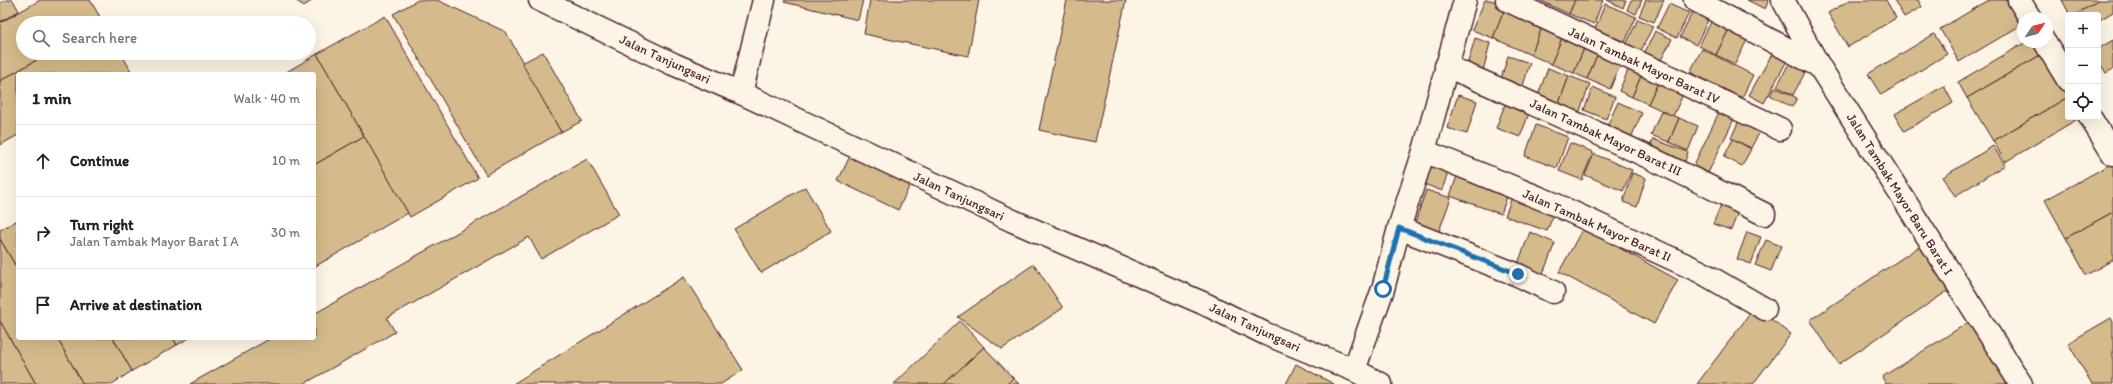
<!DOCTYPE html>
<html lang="en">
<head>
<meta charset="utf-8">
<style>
	:root { --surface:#fff; --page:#f6f6f6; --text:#202124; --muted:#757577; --line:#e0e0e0 }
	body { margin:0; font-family:Itim,sans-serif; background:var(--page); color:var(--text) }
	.controls { position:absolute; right:12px; top:12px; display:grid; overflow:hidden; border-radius:4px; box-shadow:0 4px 16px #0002 }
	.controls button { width:36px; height:36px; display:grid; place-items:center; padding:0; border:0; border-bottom:1px solid var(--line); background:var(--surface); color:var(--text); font:20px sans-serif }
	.compass { position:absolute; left:2017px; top:12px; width:36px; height:36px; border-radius:50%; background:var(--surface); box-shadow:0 4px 16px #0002; rotate:55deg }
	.stop { position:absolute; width:12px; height:12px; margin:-9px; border:3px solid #1f6fb2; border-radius:50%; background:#fff }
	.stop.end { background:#1f6fb2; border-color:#fff; box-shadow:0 1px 4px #0008 }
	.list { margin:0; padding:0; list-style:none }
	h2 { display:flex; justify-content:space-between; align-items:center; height:52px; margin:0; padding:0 16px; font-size:17px }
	h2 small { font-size:13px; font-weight:400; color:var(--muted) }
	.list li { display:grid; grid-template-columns:26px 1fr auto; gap:12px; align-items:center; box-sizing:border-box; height:72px; padding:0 16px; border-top:1px solid var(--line) }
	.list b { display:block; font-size:15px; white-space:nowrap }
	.list p { margin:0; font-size:13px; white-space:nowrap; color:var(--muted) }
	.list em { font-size:13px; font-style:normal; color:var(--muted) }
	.icon { flex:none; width:22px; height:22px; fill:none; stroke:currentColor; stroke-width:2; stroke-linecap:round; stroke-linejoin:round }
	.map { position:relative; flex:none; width:2113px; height:384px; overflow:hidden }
	.search { position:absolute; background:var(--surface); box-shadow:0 4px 16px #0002; left:16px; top:16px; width:300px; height:44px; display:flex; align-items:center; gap:10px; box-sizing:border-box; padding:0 14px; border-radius:22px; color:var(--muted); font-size:15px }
	.panel { position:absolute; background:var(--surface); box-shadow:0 4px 16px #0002; left:16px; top:72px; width:300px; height:268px; border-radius:4px }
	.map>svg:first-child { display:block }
	.building { fill:#d5bb8b; stroke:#4a1f2b }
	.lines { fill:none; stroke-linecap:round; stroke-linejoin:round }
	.street-casing { stroke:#4a1f2b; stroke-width:25 }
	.secondary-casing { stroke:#4a1f2b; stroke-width:25 }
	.street { stroke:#fcf5e5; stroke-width:22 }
	.secondary { stroke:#fcf5e5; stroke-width:22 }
	.route { stroke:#1f6fb2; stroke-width:5 }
	.labels { text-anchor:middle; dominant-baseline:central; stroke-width:3.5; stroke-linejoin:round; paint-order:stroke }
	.street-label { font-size:13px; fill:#4a1f2b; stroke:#fcf5e5 }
</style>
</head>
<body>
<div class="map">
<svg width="2113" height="384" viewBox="0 0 2113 384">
	<rect width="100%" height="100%" fill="#fcf5e5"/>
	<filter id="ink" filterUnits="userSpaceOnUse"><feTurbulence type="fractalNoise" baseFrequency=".025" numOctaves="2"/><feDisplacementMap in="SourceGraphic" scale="8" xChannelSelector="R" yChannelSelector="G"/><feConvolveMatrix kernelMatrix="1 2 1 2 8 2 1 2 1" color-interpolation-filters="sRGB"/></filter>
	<g filter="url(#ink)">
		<g class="building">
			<polygon points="6,0 13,0 19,11 0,22 0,3"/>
			<polygon points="40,0 90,0 103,22 23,23 23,53 49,53 0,81 0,23"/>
			<polygon points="295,0 313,0 304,6"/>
			<polygon points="418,0 437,0 506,32 561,132 486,175 393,14"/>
			<polygon points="785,0 863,0 858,20 784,2"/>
			<polygon points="870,0 979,0 968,56 864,34"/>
			<polygon points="1067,0 1126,0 1095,142 1039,130"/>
			<polygon points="1485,0 1491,0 1506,6 1493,38 1472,30"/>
			<polygon points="1539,0 1575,0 1569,14"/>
			<polygon points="1575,0 1603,0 1594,24 1569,14"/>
			<polygon points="1607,0 1626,0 1623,8"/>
			<polygon points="1631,0 1642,0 1636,14 1627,10"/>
			<polygon points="1646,0 1664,0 1654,22 1639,16"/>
			<polygon points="1747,0 1769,0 1765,9"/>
			<polygon points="1850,0 1886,0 1896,18 1848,47 1828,13"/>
			<polygon points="1894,0 1918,0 1922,7 1904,17"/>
			<polygon points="1989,0 2016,0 2023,24 1959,62 1940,29"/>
			<polygon points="2062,0 2099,0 2075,15 2070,15"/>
			<polygon points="2099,0 2113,0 2113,12 2098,21 2098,15 2075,15"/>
			<polygon points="1605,4 1636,17 1625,42 1595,29"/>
			<polygon points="1669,4 1689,13 1677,38 1657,28"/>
			<polygon points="1506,6 1544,22 1531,55 1493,38"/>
			<polygon points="1693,11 1709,18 1696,45 1680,37"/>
			<polygon points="385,16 478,178 410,217 317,54"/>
			<polygon points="1638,19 1653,26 1640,53 1625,47"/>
			<polygon points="1712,20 1729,29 1716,55 1699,46"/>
			<polygon points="1544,22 1565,31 1551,64 1531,55"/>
			<polygon points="1729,29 1748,38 1735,64 1716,55"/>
			<polygon points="1565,31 1587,41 1574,73 1551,64"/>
			<polygon points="1655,31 1672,39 1660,62 1644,54"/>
			<polygon points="1934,34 1947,54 1881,95 1868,74"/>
			<polygon points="1475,38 1490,43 1483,71 1467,66"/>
			<polygon points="2113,40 2113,69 2106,73 2098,60 2098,49"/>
			<polygon points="1587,41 1601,46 1587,79 1574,73"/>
			<polygon points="2026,42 2038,42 2044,53 1967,98 1958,82"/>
			<polygon points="1601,46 1624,56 1610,89 1587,79"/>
			<polygon points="1776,47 1790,55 1764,103 1749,95"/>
			<polygon points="1702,49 1753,75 1742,98 1690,72"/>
			<polygon points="543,52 582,121 561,132 522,63"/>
			<polygon points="49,53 121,53 131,71 125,74 18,74 18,135 0,145 0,81"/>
			<polygon points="2044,53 2068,93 2068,97 1993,141 1967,98"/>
			<polygon points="317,54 364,136 314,165 314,74 283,74"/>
			<polygon points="1794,54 1810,63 1793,95 1777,86"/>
			<polygon points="1508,56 1530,63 1522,89 1500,82"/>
			<polygon points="1632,61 1645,67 1632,97 1619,91"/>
			<polygon points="1645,67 1662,74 1648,104 1632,97"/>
			<polygon points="1548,68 1569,76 1558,106 1537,98"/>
			<polygon points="1662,74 1687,86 1673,116 1648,104"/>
			<polygon points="1569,76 1590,84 1579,113 1558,106"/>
			<polygon points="1944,86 1953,103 1904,131 1895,114"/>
			<polygon points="1593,87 1615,97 1606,119 1584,110"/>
			<polygon points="1775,87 1797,98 1792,107 1770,95"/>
			<polygon points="1458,95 1477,101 1467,134 1447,128"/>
			<polygon points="2068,97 2068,117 2081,117 2005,162 1993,141"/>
			<polygon points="1507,99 1531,108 1520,137 1496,128"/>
			<polygon points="1618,102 1642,113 1630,140 1606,129"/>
			<polygon points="1721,108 1736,115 1708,173 1693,167"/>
			<polygon points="1661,111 1679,118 1669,142 1651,135"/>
			<polygon points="1743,112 1764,123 1751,148 1731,138"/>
			<polygon points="1679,118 1698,126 1688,151 1669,142"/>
			<polygon points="1536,125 1568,137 1557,168 1525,156"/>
			<polygon points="364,136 408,213 314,267 314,165"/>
			<polygon points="1653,139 1688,152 1683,167 1648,154"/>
			<polygon points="1733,139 1751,149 1742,166 1724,157"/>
			<polygon points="1570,143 1593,152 1582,180 1559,171"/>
			<polygon points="1993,146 2005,165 1955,196 1943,177"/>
			<polygon points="851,154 911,183 898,210 838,181"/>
			<polygon points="1594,154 1632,170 1623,191 1585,175"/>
			<polygon points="587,159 619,214 541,259 529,237 387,318 395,332 304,384 190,384 271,338 314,338 314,314"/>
			<polygon points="1433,159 1450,165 1442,191 1424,184"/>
			<polygon points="2113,163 2113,212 2066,238 2045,200"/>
			<polygon points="1459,170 1510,188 1501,214 1450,196"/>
			<polygon points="1632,173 1646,178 1637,207 1623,202"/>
			<polygon points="805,187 831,231 761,273 734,229"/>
			<polygon points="1426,190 1451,198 1438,234 1414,226"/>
			<polygon points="1514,192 1556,208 1547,231 1505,216"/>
			<polygon points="1723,200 1740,207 1731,230 1713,224"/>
			<polygon points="2113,212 2113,260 2086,275 2066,238"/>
			<polygon points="18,220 18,270 0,239 0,230"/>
			<polygon points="1583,228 1678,280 1654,324 1559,272"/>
			<polygon points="1530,232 1555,243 1542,276 1517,266"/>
			<polygon points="1747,232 1761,237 1751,264 1737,259"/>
			<polygon points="0,239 18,270 18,338 57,338 83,384 36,384 0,321"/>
			<polygon points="1766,240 1781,246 1771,271 1755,265"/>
			<polygon points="1920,246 1949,290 1839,364 1810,320"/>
			<polygon points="1034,264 1063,308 1002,349 958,317"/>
			<polygon points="684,277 743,370 721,384 513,384"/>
			<polygon points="1755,307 1791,334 1753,384 1697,384"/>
			<polygon points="2111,318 2113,322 2113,384 2092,384 2068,343"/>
			<polygon points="1972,320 2013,384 1886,384 1882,377"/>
			<polygon points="0,321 36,384 0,384"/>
			<polygon points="960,321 984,347 944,384 894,384"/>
			<polygon points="57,338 113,338 132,371 112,384 83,384"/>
			<polygon points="113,338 173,338 177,345 132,371"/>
			<polygon points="173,338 189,338 177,345"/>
			<polygon points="984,347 1013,378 1007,384 944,384"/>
			<polygon points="1296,364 1334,384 1286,384"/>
			<polygon points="1013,378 1019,384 1007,384"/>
		</g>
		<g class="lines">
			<g class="street-casing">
				<g id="street">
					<polyline points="1507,0 1780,129"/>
					<polyline points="1695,0 1819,66"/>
					<polyline points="1783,0 1819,66 2021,384"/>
					<polyline points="2019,0 2030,18"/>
					<polyline points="2045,42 2068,80"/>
					<path d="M1446 66C1554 112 1660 161 1764 214"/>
					<polyline points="741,93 764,0"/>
					<polyline points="2090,117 2113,154"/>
					<polyline points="1424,151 1552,203 1701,272 1765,309"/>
					<polyline points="1399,228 1518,275 1553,292"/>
					<polyline points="1354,370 1383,289 1399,228 1424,151 1465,0"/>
				</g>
			</g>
			<g class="secondary-casing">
				<polyline id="secondary" points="540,0 673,64 741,93 1013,221 1205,304 1266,334 1354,370 1381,384"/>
			</g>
			<use href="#street" class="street"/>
			<use href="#secondary" class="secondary"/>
		</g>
	</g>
	<g class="lines" filter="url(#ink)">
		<polyline class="route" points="1383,289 1399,228 1518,274"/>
	</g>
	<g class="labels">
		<g class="street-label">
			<text transform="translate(665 59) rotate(25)">Jalan Tanjungsari</text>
			<text transform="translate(1644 65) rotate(25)">Jalan Tambak Mayor Barat IV</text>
			<text transform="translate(1606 137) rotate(25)">Jalan Tambak Mayor Barat III</text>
			<text transform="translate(1900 194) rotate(58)">Jalan Tambak Mayor Baru Barat I</text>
			<text transform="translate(959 196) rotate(25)">Jalan Tanjungsari</text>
			<text transform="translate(1597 225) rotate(24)">Jalan Tambak Mayor Barat II</text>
			<text transform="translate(1255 327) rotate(25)">Jalan Tanjungsari</text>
		</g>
	</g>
</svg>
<div class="controls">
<button>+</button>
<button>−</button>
<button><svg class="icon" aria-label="locate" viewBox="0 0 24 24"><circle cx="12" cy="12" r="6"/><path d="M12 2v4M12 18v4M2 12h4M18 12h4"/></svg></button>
</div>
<svg class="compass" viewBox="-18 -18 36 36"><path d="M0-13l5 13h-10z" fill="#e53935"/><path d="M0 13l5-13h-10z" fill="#757577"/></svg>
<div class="stop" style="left:1383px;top:289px"></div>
<div class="stop end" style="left:1518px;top:274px"></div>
<div class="search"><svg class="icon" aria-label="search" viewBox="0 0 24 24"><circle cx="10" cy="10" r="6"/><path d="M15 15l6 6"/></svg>Search here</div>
<section class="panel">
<h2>1 min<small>Walk · 40 m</small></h2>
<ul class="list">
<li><svg class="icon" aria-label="ahead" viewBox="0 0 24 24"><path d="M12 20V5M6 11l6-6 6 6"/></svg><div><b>Continue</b></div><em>10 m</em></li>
<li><svg class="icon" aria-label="right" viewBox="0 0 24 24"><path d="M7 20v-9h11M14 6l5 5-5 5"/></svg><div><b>Turn right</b><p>Jalan Tambak Mayor Barat I A</p></div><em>30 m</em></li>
<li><svg class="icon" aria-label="arrive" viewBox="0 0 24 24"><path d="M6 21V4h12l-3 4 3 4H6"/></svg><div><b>Arrive at destination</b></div></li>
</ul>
</section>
</div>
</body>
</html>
